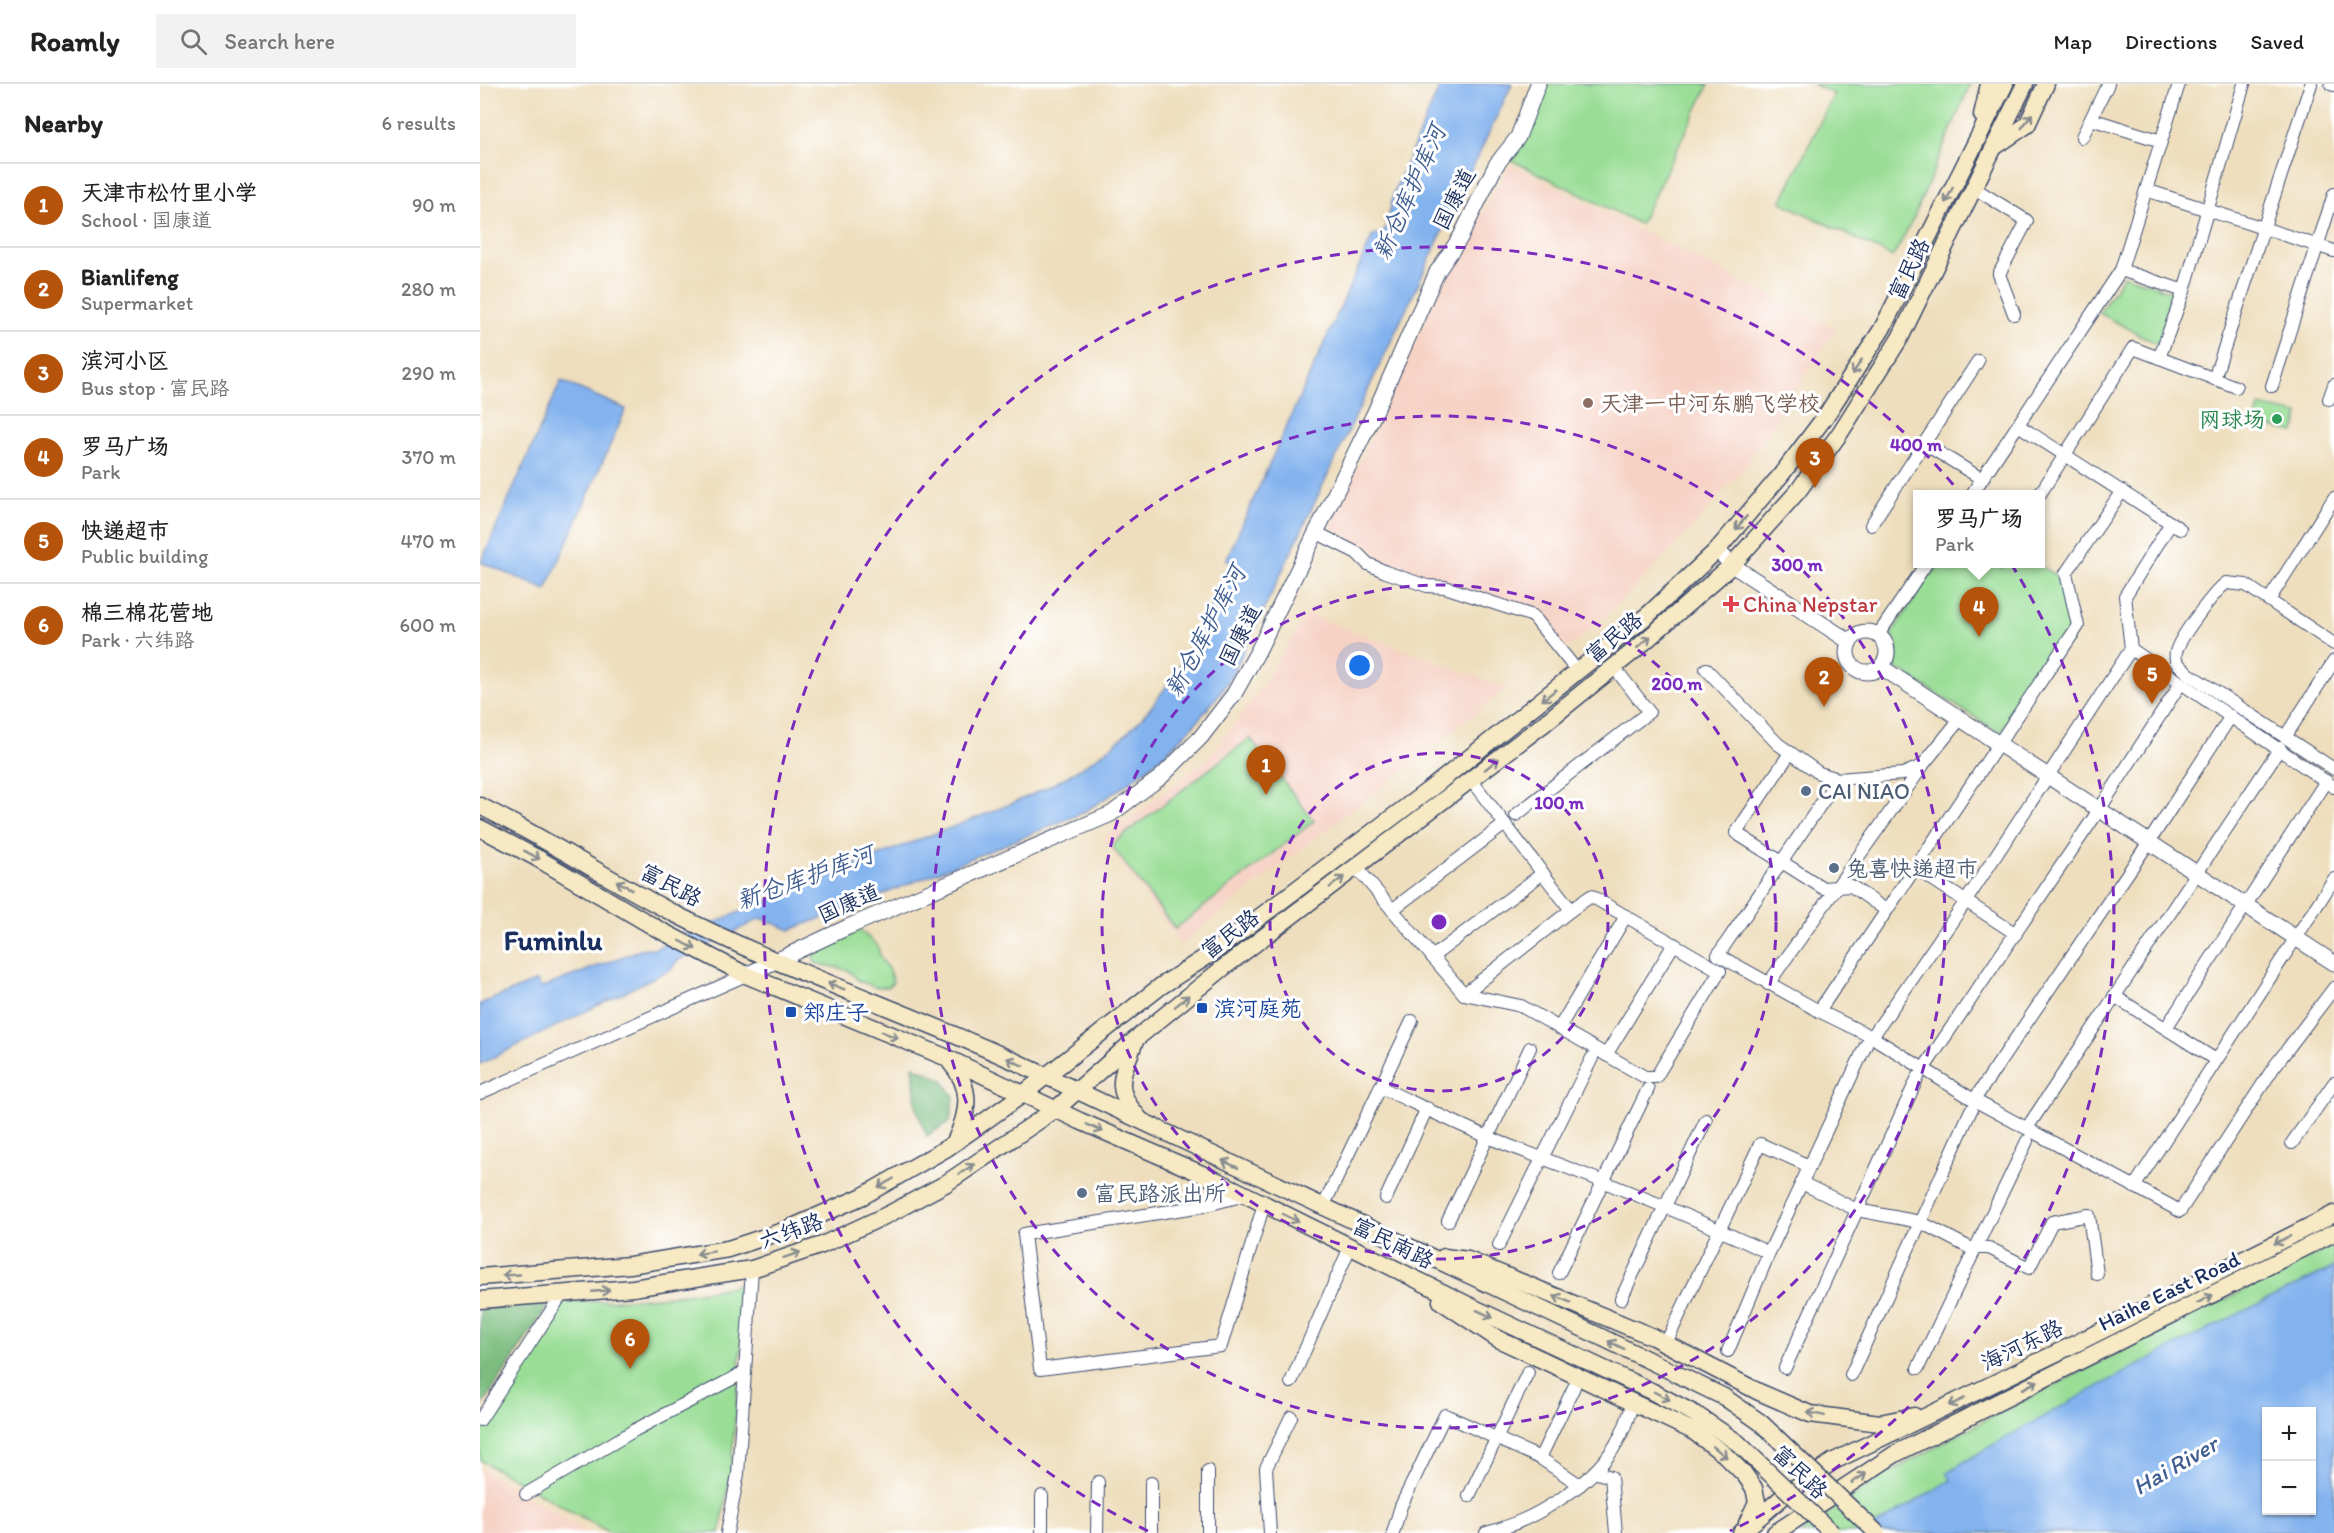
<!DOCTYPE html>
<html lang="en">
<head>
<meta charset="utf-8">
<style>
	:root { --surface:#fff; --page:#f2f2f2; --text:#222; --muted:#767676; --line:#e0e0e0; --accent:#b45309 }
	body { margin:0; font-family:Itim,"LXGW WenKai TC",sans-serif; background:var(--page); color:var(--text) }
	.controls { position:absolute; right:18px; bottom:18px; display:grid; overflow:hidden; border-radius:0px; box-shadow:0 2px 4px #0004 }
	.controls button { width:54px; height:54px; display:grid; place-items:center; padding:0; border:0; border-bottom:2px solid var(--line); background:var(--surface); color:var(--text); font:30px sans-serif }
	.you { position:absolute; left:880px; top:582px; width:21px; height:21px; margin:-15px; border:4px solid #fff; border-radius:50%; background:#1a73e8; box-shadow:0 0 0 9px #1a73e833 }
	.badge { display:grid; place-items:center; width:39px; height:39px; border-radius:50%; background:var(--accent); color:#fff; font-size:20px; font-weight:700 }
	.pin { position:absolute; translate:-50% -50px; filter:drop-shadow(0 2px 3px #0008) }
	.pin::after { content:''; position:absolute; top:32px; width:21px; height:18px; background:inherit; clip-path:polygon(0 0,100% 0,50% 100%) }
	.popup { position:absolute; left:1433px; top:406px; width:132px; height:78px; box-sizing:border-box; display:grid; place-content:center; border-radius:0px; background:var(--surface); filter:drop-shadow(0 2px 4px #0005); font-size:20px; white-space:nowrap; color:var(--muted) }
	.popup b { font-size:22px; color:var(--text) }
	.popup::after { content:''; position:absolute; left:50%; top:100%; margin-left:-12px; border:12px solid transparent; border-top-color:var(--surface) }
	.list { margin:0; padding:0; list-style:none }
	h2 { display:flex; justify-content:space-between; align-items:center; height:78px; margin:0; padding:0 24px; font-size:26px }
	h2 small { font-size:20px; font-weight:400; color:var(--muted) }
	.list li { display:grid; grid-template-columns:39px 1fr auto; gap:18px; align-items:center; box-sizing:border-box; height:84px; padding:0 24px; border-top:2px solid var(--line) }
	.list b { display:block; font-size:22px; white-space:nowrap }
	.list p { margin:0; font-size:20px; white-space:nowrap; color:var(--muted) }
	.list em { font-size:20px; font-style:normal; color:var(--muted) }
	.icon { flex:none; width:33px; height:33px; fill:none; stroke:currentColor; stroke-width:2; stroke-linecap:round; stroke-linejoin:round }
	.map { position:relative; flex:none; width:1854px; height:1449px; overflow:hidden }
	header { display:flex; align-items:center; gap:36px; box-sizing:border-box; height:84px; padding:0 30px; background:var(--surface); border-bottom:2px solid var(--line) }
	header strong { font-size:28px }
	nav { display:flex; gap:33px; margin-inline-start:auto; font-size:21px }
	.search { width:420px; height:54px; background:var(--page); display:flex; align-items:center; gap:15px; box-sizing:border-box; padding:0 21px; border-radius:0px; color:var(--muted); font-size:22px }
	main { display:flex }
	aside { flex:1; background:var(--surface) }
	.map>svg:first-child { display:block }
	.built { fill:#f6d2c4 }
	.green { fill:#9ade96; stroke:#5a867a; stroke-width:1.5; fill-rule:evenodd }
	.forest { fill:#7bbd7f; stroke:#4b766e; stroke-width:1.5 }
	.water { fill:#83b3ee; stroke:#4f71a6; stroke-width:1.5; fill-rule:evenodd }
	.lines { fill:none; stroke-linecap:round; stroke-linejoin:round }
	.minor-casing { stroke:#3b496c; stroke-width:14 }
	.tertiary-casing { stroke:#3b496c; stroke-width:17 }
	.secondary-casing { stroke:#3b496c; stroke-width:19 }
	.minor { stroke:#fff; stroke-width:12 }
	.tertiary { stroke:#fff; stroke-width:15 }
	.secondary { stroke:#f6e9c3; stroke-width:16 }
	.secondary-bridge-casing { stroke:#3b496c; stroke-width:19; stroke-linecap:butt }
	.secondary-bridge { stroke:#f6e9c3; stroke-width:16 }
	.oneway { stroke:#888c90 }
	.ring { fill:none; stroke:#7b2cbf; stroke-width:3; stroke-dasharray:10 8 }
	.education-dot { fill:#8d6e63; stroke:#fff; stroke-width:2 }
	.leisure-dot { fill:#2e9e5b; stroke:#fff; stroke-width:2 }
	.health-dot { fill:#e0444e; stroke:#fff; stroke-width:2 }
	.service-dot { fill:#5c6f8a; stroke:#fff; stroke-width:2 }
	.transit-dot { fill:#1a4fb4; stroke:#fff; stroke-width:2 }
	.labels { text-anchor:middle; dominant-baseline:central; stroke-width:6; stroke-linejoin:round; paint-order:stroke }
	.street-label { font-size:22px; fill:#1b2f5e; stroke:#fff }
	.education-label { font-size:22px; fill:#785e54; stroke:#fff; text-anchor:start }
	.leisure-label { font-size:22px; fill:#27864d; stroke:#fff; text-anchor:end }
	.health-label { font-size:22px; fill:#be3a42; stroke:#fff; text-anchor:start }
	.service-label { font-size:22px; fill:#4e5e75; stroke:#fff; text-anchor:start }
	.transit-label { font-size:22px; fill:#164399; stroke:#fff; text-anchor:start }
	.water-label { font-size:24px; font-style:italic; fill:#3f5d90; stroke:#fff }
	.district-label { font-size:28px; font-weight:bold; fill:#1b2f5e; stroke:#fff }
	.centre { fill:#7b2cbf; stroke:#fff; stroke-width:3 }
	.ring-label { font-size:18px; text-anchor:middle; font-weight:bold; fill:#7b2cbf; stroke:#fff; stroke-width:6; stroke-linejoin:round; paint-order:stroke }
</style>
</head>
<body>
<header>
<strong>Roamly</strong>
<div class="search"><svg class="icon" aria-label="search" viewBox="0 0 24 24"><circle cx="10" cy="10" r="6"/><path d="M15 15l6 6"/></svg>Search here</div>
<nav><a>Map</a><a>Directions</a><a>Saved</a></nav>
</header>
<main>
<aside>
<h2>Nearby<small>6 results</small></h2>
<ul class="list">
<li><span class="badge">1</span><div><b>天津市松竹里小学</b><p>School · 国康道</p></div><em>90 m</em></li>
<li><span class="badge">2</span><div><b>Bianlifeng</b><p>Supermarket</p></div><em>280 m</em></li>
<li><span class="badge">3</span><div><b>滨河小区</b><p>Bus stop · 富民路</p></div><em>290 m</em></li>
<li><span class="badge">4</span><div><b>罗马广场</b><p>Park</p></div><em>370 m</em></li>
<li><span class="badge">5</span><div><b>快递超市</b><p>Public building</p></div><em>470 m</em></li>
<li><span class="badge">6</span><div><b>棉三棉花营地</b><p>Park · 六纬路</p></div><em>600 m</em></li>
</ul>
</aside>
<div class="map">
<svg width="1854" height="1449" viewBox="0 0 1854 1449">
	<rect width="100%" height="100%" fill="#fff"/>
	<filter id="ink" filterUnits="userSpaceOnUse"><feTurbulence type="fractalNoise" baseFrequency=".0167" numOctaves="2"/><feDisplacementMap in="SourceGraphic" scale="12" xChannelSelector="R" yChannelSelector="G"/><feConvolveMatrix kernelMatrix="1 2 1 2 8 2 1 2 1" color-interpolation-filters="sRGB"/></filter>
	<filter id="wash" filterUnits="userSpaceOnUse"><feTurbulence type="fractalNoise" baseFrequency=".008" numOctaves="4" result="noise"/><feDisplacementMap in="SourceGraphic" scale="24" xChannelSelector="R" yChannelSelector="G"/><feGaussianBlur stdDeviation="1.35" result="paint"/><feColorMatrix in="noise" values="0 0 0 0 0 0 0 0 0 0 0 0 0 0 0 0 0 1.4 0 .05"/><feComposite in="paint" operator="in"/></filter>
	<g filter="url(#wash)">
		<rect width="100%" height="100%" fill="#eedebd"/>
		<g class="built">
			<polygon points="1030,80 1356,245 1265,382 1214,442 1146,512 1098,557 1084,565 1054,530 904,479 887,462 849,444 964,197"/>
			<polygon points="827,530 1027,604 701,860 623,755 726,676 772,617"/>
			<polygon points="0,1385 111,1449 0,1449"/>
		</g>
		<g class="green">
			<polygon points="1066,0 1229,0 1160,140 1029,75 1042,57"/>
			<polygon points="1333,0 1490,0 1434,133 1413,173 1301,118 1354,10"/>
			<polygon points="1644,191 1698,210 1677,260 1619,229"/>
			<polygon points="1779,322 1819,330 1815,348 1775,340"/>
			<path d="M1458 480H1515L1521 484 1524 480H1557L1578 492 1590 545 1520 649 1414 583C1419 570 1419 561 1411 550Z"/>
			<polygon points="770,654 834,737 695,845 631,761"/>
			<polygon points="380,846 398,862 400,873 409,886 413,898 408,903 396,903 379,897 368,886 335,879 333,873 336,866"/>
			<path d="M1854 1161V1449H1319L1401 1393 1505 1336ZM1786 1328H1832V1426H1786Z"/>
			<path d="M266 1200 251 1385 240 1449H130L0 1376V1351L84 1218C146 1217 205 1213 266 1200Z"/>
		</g>
		<g class="forest">
			<polygon points="433,982 462,995 474,1013 470,1037 447,1052 436,1023"/>
			<polygon points="68,1221 0,1325 0,1225"/>
		</g>
		<g class="water">
			<path d="M961 0H1032L979 112 971 119 968 135 939 198 770 555C762 569 755 586 746 600 709 655 658 696 602 729L382 819 310 846 281 834 197 877 191 885 0 980V920L57 897 61 904 165 864 174 865C252 830 331 798 410 767 494 733 594 706 658 638 701 592 725 535 751 478L746 476 893 151 901 150 906 144 914 108Z"/>
			<polygon points="81,297 146,325 66,506 1,478"/>
			<path d="M1854 1183V1448L1383 1449 1471 1396 1467 1388C1592 1313 1723 1246 1854 1183ZM1786 1328H1832V1426H1786Z"/>
		</g>
	</g>
	<g filter="url(#ink)">
		<g class="lines">
			<g class="minor-casing">
				<g id="minor">
					<polyline points="1851,0 1854,1"/>
					<polyline points="1611,35 1681,57"/>
					<polyline points="1602,53 1628,0"/>
					<polyline points="1494,104 1547,137 1519,190 1534,230"/>
					<polyline points="1666,106 1854,167"/>
					<polyline points="1641,186 1704,207"/>
					<polyline points="1679,274 1704,207 1764,0"/>
					<polyline points="1734,295 1831,0"/>
					<polyline points="1792,302 1854,110"/>
					<polyline points="1849,315 1854,301"/>
					<polyline points="1538,341 1700,445"/>
					<polyline points="1443,359 1502,395"/>
					<polyline points="1492,410 1641,186 1699,0"/>
					<polyline points="1560,410 1653,264 1756,303"/>
					<polyline points="1691,439 1645,512 1651,565 1854,703"/>
					<polyline points="1391,441 1498,277"/>
					<polyline points="837,449 877,469 888,480 906,488 947,502 965,503 1053,532 1098,588"/>
					<polyline points="1789,516 1854,414"/>
					<polyline points="1398,551 1446,480"/>
					<path d="M1854 560 1766 501 1746 499C1734 508 1699 554 1696 568 1695 571 1696 575 1696 578L1709 590 1854 685"/>
					<polyline points="1226,585 1298,660 1339,689 1358,695 1423,690 1442,682 1480,635"/>
					<polyline points="1805,653 1854,577"/>
					<polyline points="1310,669 1256,749 1343,804 1371,802 1406,826"/>
					<polyline points="1358,695 1238,871 1339,927 1392,953 1494,1016 1700,1127 1794,983 1854,904"/>
					<polyline points="1036,731 1169,628 1134,583"/>
					<polyline points="876,783 984,910 1091,826 991,696"/>
					<polyline points="1435,784 1536,850"/>
					<polyline points="912,826 1025,740"/>
					<polyline points="952,873 1063,789"/>
					<polyline points="1288,900 1442,683"/>
					<polyline points="984,910 1041,922 1165,993 1176,993 1240,887 1111,812 1091,826"/>
					<polyline points="1634,912 1736,976"/>
					<polyline points="1339,927 1598,542 1586,489 1642,407"/>
					<polyline points="1079,944 1146,832"/>
					<polyline points="1686,944 1846,697"/>
					<polyline points="1392,953 1486,817 1651,565"/>
					<polyline points="1126,971 1194,860"/>
					<polyline points="1444,984 1619,726 1701,599"/>
					<path d="M900 1003C943 1023 986 1045 1030 1062 1119 1095 1203 1128 1289 1169"/>
					<polyline points="0,1009 266,891"/>
					<polyline points="1494,1016 1669,758 1751,632"/>
					<polyline points="1547,1044 1800,664"/>
					<polyline points="1812,1059 1854,999"/>
					<polyline points="1322,1099 1377,1126 1440,1138 1490,1164 1509,1164 1549,1184 1572,1138 1609,1131 1617,1190"/>
					<polyline points="1654,1103 1854,795"/>
					<polyline points="765,1111 723,1122 544,1150 560,1285 741,1262 784,1120"/>
					<polyline points="906,1114 947,1024"/>
					<polyline points="843,1123 932,937"/>
					<polyline points="968,1137 1050,964"/>
					<polyline points="1019,1161 1112,974"/>
					<polyline points="1079,1189 1168,1005"/>
					<polyline points="1141,1215 1226,1036"/>
					<polyline points="1186,1259 1280,1060 1329,1082"/>
					<polyline points="1248,1267 1289,1169 1386,961"/>
					<polyline points="1305,1284 1438,993"/>
					<polyline points="1438,1284 1547,1057"/>
					<polyline points="1371,1291 1491,1026"/>
					<polyline points="811,1298 870,1163"/>
					<polyline points="0,1336 82,1210"/>
					<polyline points="1060,1374 1094,1303"/>
					<polyline points="1114,1388 1131,1393 1136,1449"/>
					<polyline points="46,1410 155,1346 265,1288"/>
					<polyline points="562,1412 562,1449"/>
					<polyline points="989,1412 1048,1288"/>
					<polyline points="247,1449 258,1390 272,1185"/>
					<polyline points="617,1449 618,1398"/>
					<polyline points="671,1449 671,1399"/>
					<polyline points="728,1449 728,1387"/>
					<polyline points="790,1449 786,1384 811,1333"/>
					<polyline points="913,1449 921,1422 965,1331 1060,1374 1100,1401"/>
					<path d="M1006 1449C1051 1438 1113 1401 1136 1360 1144 1347 1149 1332 1153 1317"/>
				</g>
			</g>
			<g class="tertiary-casing">
				<g id="tertiary">
					<polyline points="1237,466 1252,481 1370,558"/>
					<circle cx="1387" cy="568" r="20"/>
					<polyline points="1401,583 1854,879"/>
					<polyline points="266,891 368,843 631,730 681,693 721,653 754,610 778,567 895,328 957,188 980,154 1016,81 1038,53 1058,0"/>
				</g>
			</g>
			<g class="secondary-casing">
				<g id="secondary">
					<polyline points="1502,31 1509,0"/>
					<polyline points="1516,62 1547,41 1566,0"/>
					<path d="M0 722C67 755 129 796 195 830 305 886 422 926 534 977L1123 1254 1244 1313 1280 1338"/>
					<polyline points="0,744 57,774 176,844 266,891 465,973 600,1037 738,1097 994,1224 1171,1307 1215,1330 1258,1359"/>
					<path d="M655 957C642 992 632 1004 659 1034"/>
					<path d="M470 978C493 1004 489 1028 475 1058"/>
					<polyline points="964,1173 988,1176 1173,1253 1279,1308 1330,1330 1400,1339 1434,1332"/>
					<polyline points="0,1193 150,1181 248,1165 306,1146 383,1112 467,1064 543,1010 681,902 732,869 954,702 1169,530 1237,466 1301,391 1345,333 1402,245 1525,0"/>
					<polyline points="0,1216 153,1204 272,1185 342,1161 409,1130 465,1100 576,1025 657,954 743,884 1061,642 1155,566 1252,481 1318,407 1360,349 1420,254 1545,0"/>
					<polyline points="961,1217 1018,1255 1213,1347 1244,1370 1265,1391 1274,1404 1277,1418 1267,1439"/>
					<polyline points="1261,1449 1306,1410 1352,1378 1601,1257 1854,1130"/>
					<polyline points="1295,1449 1415,1370 1854,1149"/>
				</g>
			</g>
			<use href="#minor" class="minor"/>
			<use href="#tertiary" class="tertiary"/>
			<use href="#secondary" class="secondary"/>
			<g class="secondary-bridge-casing">
				<g id="secondary-bridge">
					<polyline points="1280,1338 1397,1449"/>
					<polyline points="1258,1359 1352,1449"/>
				</g>
			</g>
			<use href="#secondary-bridge" class="secondary-bridge"/>
		</g>
		<defs><path id="oneway-shaft" d="M-6 0H5M1.5-3L5.5 0L1.5 3" fill="none" stroke-width="1.6" stroke-linecap="round" stroke-linejoin="round" transform="scale(1.5)"/></defs>
		<g class="oneway">
			<use href="#oneway-shaft" transform="translate(1547 37) rotate(-54)"/>
			<use href="#oneway-shaft" transform="translate(1469 111) rotate(117)"/>
			<use href="#oneway-shaft" transform="translate(1377 283) rotate(123)"/>
			<use href="#oneway-shaft" transform="translate(1261 439) rotate(130)"/>
			<use href="#oneway-shaft" transform="translate(1164 558) rotate(-41)"/>
			<use href="#oneway-shaft" transform="translate(1069 611) rotate(142)"/>
			<use href="#oneway-shaft" transform="translate(1012 680) rotate(-38)"/>
			<use href="#oneway-shaft" transform="translate(52 771) rotate(28)"/>
			<use href="#oneway-shaft" transform="translate(857 798) rotate(-37)"/>
			<use href="#oneway-shaft" transform="translate(144 801) rotate(-151)"/>
			<use href="#oneway-shaft" transform="translate(208 861) rotate(28)"/>
			<use href="#oneway-shaft" transform="translate(356 902) rotate(-158)"/>
			<use href="#oneway-shaft" transform="translate(702 917) rotate(-39)"/>
			<use href="#oneway-shaft" transform="translate(410 951) rotate(22)"/>
			<use href="#oneway-shaft" transform="translate(535 978) rotate(-155)"/>
			<use href="#oneway-shaft" transform="translate(615 1044) rotate(24)"/>
			<use href="#oneway-shaft" transform="translate(750 1080) rotate(-155)"/>
			<use href="#oneway-shaft" transform="translate(487 1085) rotate(-34)"/>
			<use href="#oneway-shaft" transform="translate(406 1099) rotate(150)"/>
			<use href="#oneway-shaft" transform="translate(811 1134) rotate(26)"/>
			<use href="#oneway-shaft" transform="translate(1802 1156) rotate(153)"/>
			<use href="#oneway-shaft" transform="translate(225 1169) rotate(170)"/>
			<use href="#oneway-shaft" transform="translate(312 1171) rotate(-19)"/>
			<use href="#oneway-shaft" transform="translate(31 1191) rotate(177)"/>
			<use href="#oneway-shaft" transform="translate(121 1207) rotate(-5)"/>
			<use href="#oneway-shaft" transform="translate(1082 1215) rotate(-158)"/>
			<use href="#oneway-shaft" transform="translate(1725 1215) rotate(-27)"/>
			<use href="#oneway-shaft" transform="translate(1005 1230) rotate(25)"/>
			<use href="#oneway-shaft" transform="translate(1136 1261) rotate(-154)"/>
			<use href="#oneway-shaft" transform="translate(1550 1301) rotate(-27)"/>
			<use href="#oneway-shaft" transform="translate(1182 1312) rotate(28)"/>
			<use href="#oneway-shaft" transform="translate(1477 1318) rotate(154)"/>
			<use href="#oneway-shaft" transform="translate(1336 1330) rotate(-168)"/>
			<use href="#oneway-shaft" transform="translate(1240 1368) rotate(39)"/>
			<use href="#oneway-shaft" transform="translate(1379 1394) rotate(-33)"/>
		</g>
	</g>
	<g class="ring">
		<circle cx="959" cy="838" r="169"/>
		<circle cx="959" cy="838" r="337"/>
		<circle cx="959" cy="838" r="506"/>
		<path d="M668 1447A675 675 0 1 1 1250 1447"/>
	</g>
	<circle class="education-dot" cx="1108" cy="319" r="6"/>
	<circle class="leisure-dot" cx="1797" cy="335" r="6"/>
	<path class="health-dot" d="M1248 511h6v6h6v6h-6v6h-6v-6h-6v-6h6z"/>
	<g class="service-dot">
		<circle cx="1326" cy="707" r="6"/>
		<circle cx="1354" cy="784" r="6"/>
		<circle cx="602" cy="1109" r="6"/>
	</g>
	<g class="transit-dot">
		<rect x="716" y="918" width="12" height="12" rx="3"/>
		<rect x="305" y="922" width="12" height="12" rx="3"/>
	</g>
	<g class="labels">
		<g class="street-label">
			<text transform="translate(974 115) rotate(-63)">国康道</text>
			<text transform="translate(1429 185) rotate(-64)">富民路</text>
			<text transform="translate(760 551) rotate(-63)">国康道</text>
			<text transform="translate(1134 553) rotate(-40)">富民路</text>
			<text transform="translate(191 801) rotate(28)">富民路</text>
			<text transform="translate(369 819) rotate(-24)">国康道</text>
			<text transform="translate(750 850) rotate(-37)">富民路</text>
			<text transform="translate(311 1147) rotate(-20)">六纬路</text>
			<text transform="translate(913 1159) rotate(26)">富民南路</text>
			<text transform="translate(1689 1207) rotate(-26)">Haihe East Road</text>
			<text transform="translate(1542 1261) rotate(-26)">海河东路</text>
			<text transform="translate(1320 1388) rotate(44)">富民路</text>
		</g>
		<g class="education-label">
			<text x="1120" y="319">天津一中河东鹏飞学校</text>
		</g>
		<g class="leisure-label">
			<text x="1785" y="335">网球场</text>
		</g>
		<g class="health-label">
			<text x="1263" y="520">China Nepstar</text>
		</g>
		<g class="service-label">
			<text x="1338" y="707">CAI NIAO</text>
			<text x="1366" y="784">兔喜快递超市</text>
			<text x="614" y="1109">富民路派出所</text>
		</g>
		<g class="transit-label">
			<text x="734" y="924">滨河庭苑</text>
			<text x="323" y="928">郑庄子</text>
		</g>
		<g class="water-label">
			<text transform="translate(929 108) rotate(-66)">新仓库护库河</text>
			<text transform="translate(725 547) rotate(-62)">新仓库护库河</text>
			<text transform="translate(325 793) rotate(-20)">新仓库护库河</text>
			<text transform="translate(1695 1381) rotate(-30)">Hai River</text>
		</g>
		<g class="district-label">
			<text x="73" y="856">Fuminlu</text>
		</g>
	</g>
	<circle cx="959" cy="838" r="9" class="centre"/>
	<g class="ring-label">
		<text x="1436" y="367">400 m</text>
		<text x="1317" y="487">300 m</text>
		<text x="1197" y="606">200 m</text>
		<text x="1079" y="725">100 m</text>
	</g>
</svg>
<div class="controls">
<button>+</button>
<button>−</button>
</div>
<div class="you"></div>
<div class="pin badge" style="left:786px;top:711px">1</div>
<div class="pin badge" style="left:1344px;top:623px">2</div>
<div class="pin badge" style="left:1335px;top:404px">3</div>
<div class="pin badge" style="left:1499px;top:553px">4</div>
<div class="popup"><b>罗马广场</b>Park</div>
<div class="pin badge" style="left:1672px;top:620px">5</div>
<div class="pin badge" style="left:150px;top:1285px">6</div>
</div>
</main>
</body>
</html>
